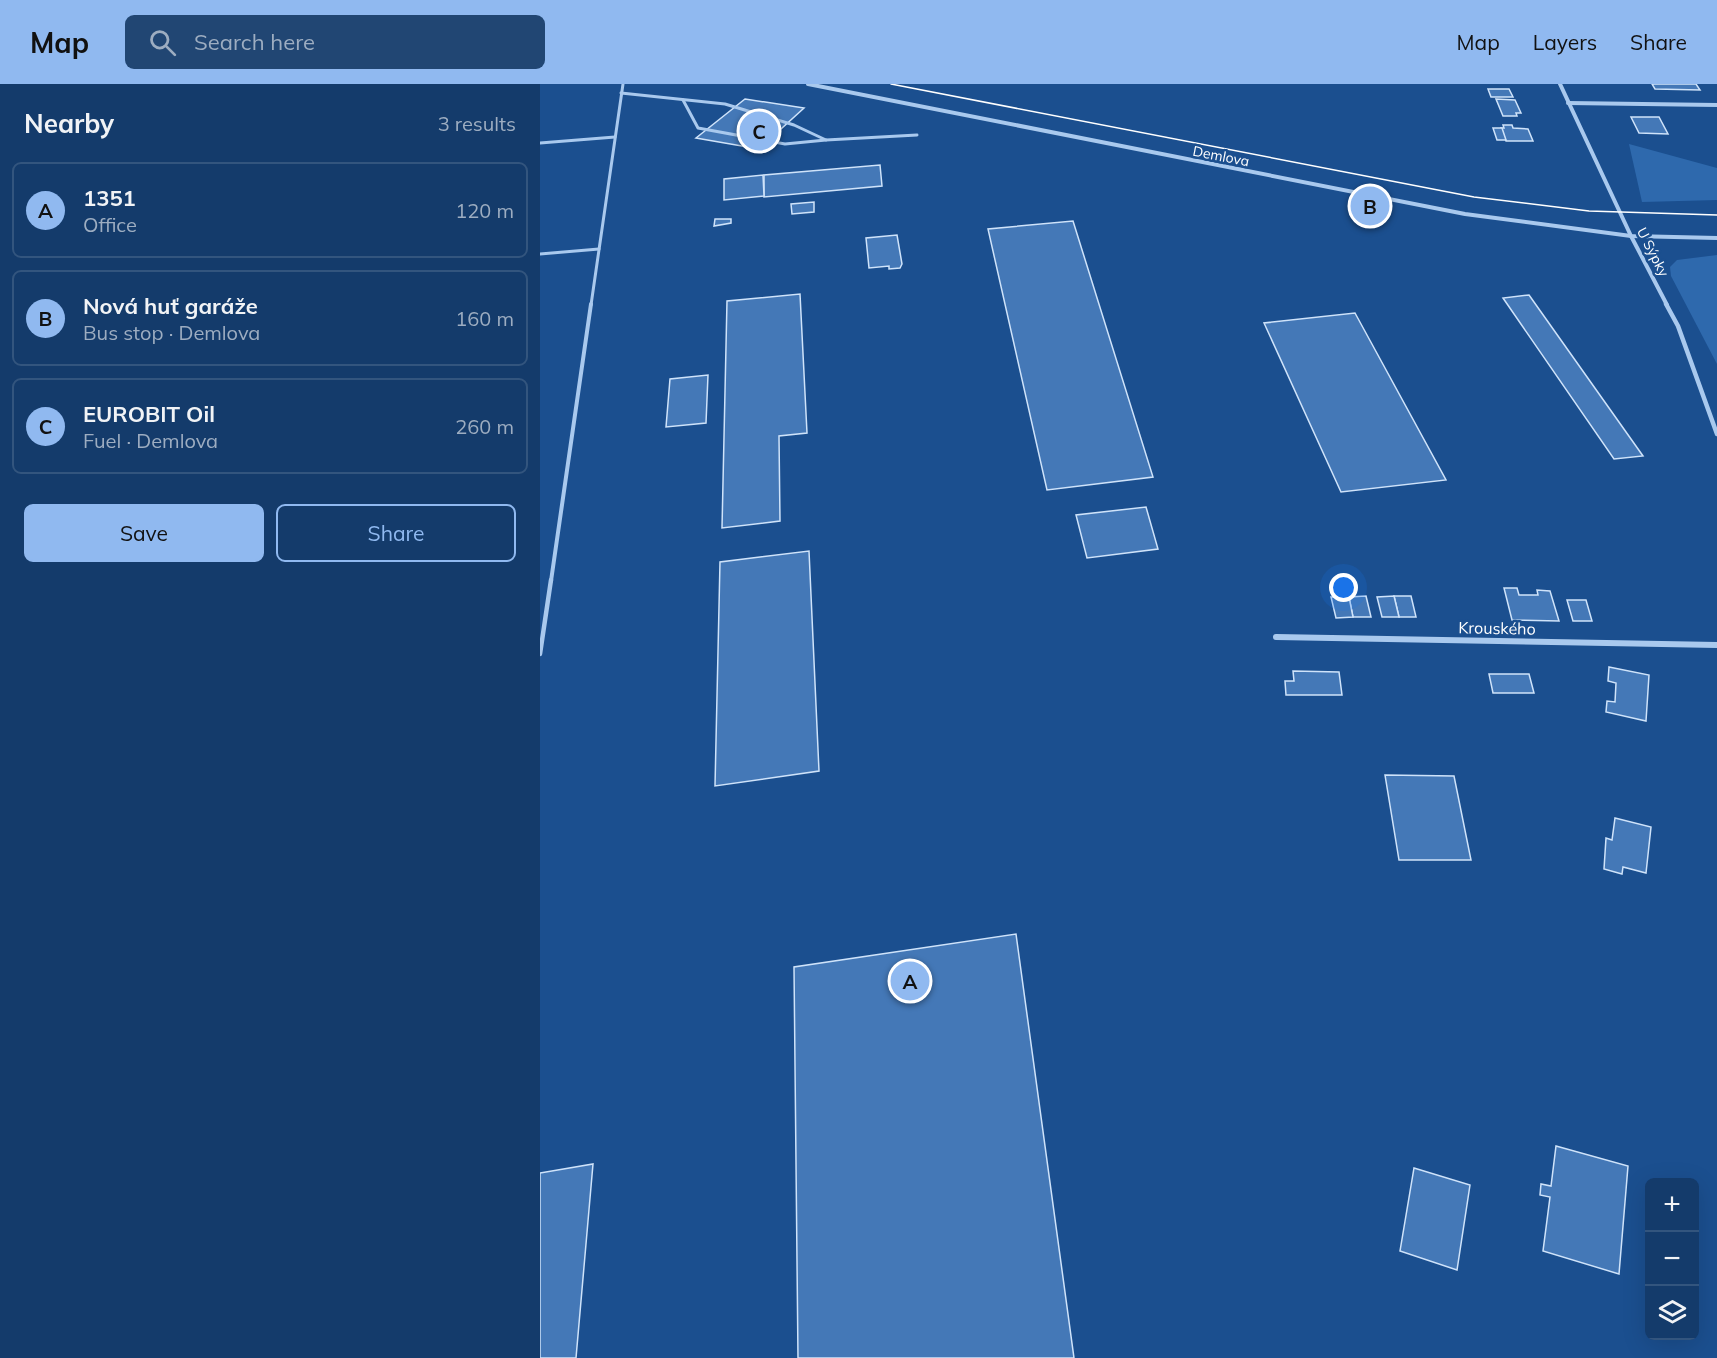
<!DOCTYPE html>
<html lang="en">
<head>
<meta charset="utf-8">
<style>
	:root { --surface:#143b6b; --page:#214673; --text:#f1f3f6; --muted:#9dadc1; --line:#33557e; --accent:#90b9f0 }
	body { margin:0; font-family:Mulish,sans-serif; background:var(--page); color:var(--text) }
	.controls { position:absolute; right:18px; bottom:18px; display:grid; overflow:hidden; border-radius:9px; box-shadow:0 6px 24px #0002 }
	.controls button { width:54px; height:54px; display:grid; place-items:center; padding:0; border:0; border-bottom:2px solid var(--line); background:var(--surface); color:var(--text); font:30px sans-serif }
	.you { position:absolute; left:804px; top:504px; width:21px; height:21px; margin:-15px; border:4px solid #fff; border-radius:50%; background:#1a73e8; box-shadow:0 0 0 9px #1a73e833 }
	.badge { display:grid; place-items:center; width:39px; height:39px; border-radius:50%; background:var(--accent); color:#111; font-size:20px; font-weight:700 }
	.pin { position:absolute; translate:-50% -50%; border:3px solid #fff; box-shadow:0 2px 6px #0006 }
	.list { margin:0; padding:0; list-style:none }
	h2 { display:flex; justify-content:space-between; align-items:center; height:78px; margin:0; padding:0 24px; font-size:26px }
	h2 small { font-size:20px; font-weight:400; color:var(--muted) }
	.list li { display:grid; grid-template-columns:39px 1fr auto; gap:18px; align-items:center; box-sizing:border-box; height:96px; margin:0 12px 12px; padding:0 12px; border:2px solid var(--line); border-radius:9px }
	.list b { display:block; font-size:22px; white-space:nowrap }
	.list p { margin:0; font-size:20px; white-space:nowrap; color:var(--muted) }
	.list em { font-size:20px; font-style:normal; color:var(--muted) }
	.actions { display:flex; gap:12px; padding:18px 24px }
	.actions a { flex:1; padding:14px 0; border:2px solid var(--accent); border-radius:9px; text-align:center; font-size:21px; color:var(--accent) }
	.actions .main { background:var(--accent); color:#111 }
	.icon { flex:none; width:33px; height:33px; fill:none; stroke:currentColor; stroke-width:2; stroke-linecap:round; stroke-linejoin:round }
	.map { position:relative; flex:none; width:1177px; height:1274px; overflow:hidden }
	header { display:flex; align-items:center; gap:36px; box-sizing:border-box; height:84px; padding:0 30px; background:var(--accent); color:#111 }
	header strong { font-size:28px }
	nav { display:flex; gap:33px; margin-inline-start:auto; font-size:21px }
	.search { width:420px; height:54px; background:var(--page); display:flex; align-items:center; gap:15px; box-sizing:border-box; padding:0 21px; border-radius:9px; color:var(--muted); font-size:22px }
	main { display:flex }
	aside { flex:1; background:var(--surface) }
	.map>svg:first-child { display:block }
	.green { fill:#2e69ad }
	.building { fill:#4478b7; stroke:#cfe3fa; stroke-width:1.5 }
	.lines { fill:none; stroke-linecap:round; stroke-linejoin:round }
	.service-far2 { stroke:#a9c9ee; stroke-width:3 }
	.service-far1 { stroke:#a9c9ee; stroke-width:4 }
	.service { stroke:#a9c9ee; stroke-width:4.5 }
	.minor-far2 { stroke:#a9c9ee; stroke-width:4 }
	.minor-far1 { stroke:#a9c9ee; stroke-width:4.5 }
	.minor { stroke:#a9c9ee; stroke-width:6 }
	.tram { stroke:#fff; stroke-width:1.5 }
	.labels { text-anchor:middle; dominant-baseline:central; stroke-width:5; stroke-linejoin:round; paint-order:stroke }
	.far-street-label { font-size:14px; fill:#fff; stroke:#1b4f8f }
	.street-label { font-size:16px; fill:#fff; stroke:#1b4f8f }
</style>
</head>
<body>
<header>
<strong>Map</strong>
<div class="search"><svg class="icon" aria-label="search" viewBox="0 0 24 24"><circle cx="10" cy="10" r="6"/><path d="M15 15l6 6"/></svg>Search here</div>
<nav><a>Map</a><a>Layers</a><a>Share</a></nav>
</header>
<main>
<aside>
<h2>Nearby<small>3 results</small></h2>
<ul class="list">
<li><span class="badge">A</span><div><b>1351</b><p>Office</p></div><em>120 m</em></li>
<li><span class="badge">B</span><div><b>Nová huť garáže</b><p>Bus stop · Demlova</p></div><em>160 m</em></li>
<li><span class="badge">C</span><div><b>EUROBIT Oil</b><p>Fuel · Demlova</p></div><em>260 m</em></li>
</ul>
<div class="actions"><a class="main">Save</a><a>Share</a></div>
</aside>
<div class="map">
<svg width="1177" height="1274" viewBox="0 0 1177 1274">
	<rect width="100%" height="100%" fill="#1b4f8f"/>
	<g class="green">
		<polygon points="1089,60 1177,84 1177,116 1102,118"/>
		<polygon points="1177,171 1177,280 1131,192 1130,183 1137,176"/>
	</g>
	<g class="building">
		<polygon points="1112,0 1156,0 1160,6 1115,5"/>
		<polygon points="948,5 969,5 973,13 951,13"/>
		<polygon points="205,15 264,24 219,65 156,54"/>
		<polygon points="956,15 975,16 981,29 976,29 977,32 963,32"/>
		<polygon points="1091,33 1119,33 1128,50 1099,49"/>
		<polygon points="963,41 972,41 973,44 988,45 993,57 966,57 961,44 964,44"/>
		<polygon points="953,44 962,44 966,56 957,56"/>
		<polygon points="340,81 342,102 224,113 224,91"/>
		<polygon points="223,91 224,112 184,116 184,95"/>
		<polygon points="274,118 274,128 252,130 251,120"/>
		<polygon points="175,135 191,135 191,139 174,142"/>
		<polygon points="533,137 613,393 507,406 448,145"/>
		<polygon points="357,151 362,180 360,184 349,185 349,182 329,184 326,154"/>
		<polygon points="260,210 267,349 239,352 240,437 182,444 187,217"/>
		<polygon points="989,211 1103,372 1074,375 963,214"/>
		<polygon points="815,229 906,396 801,408 724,239"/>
		<polygon points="168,291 166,339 126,343 130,295"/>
		<polygon points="606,423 618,465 547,474 536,431"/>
		<polygon points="269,467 279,687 175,702 180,478"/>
		<polygon points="964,504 977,504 979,511 998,511 997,506 1010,507 1019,537 972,536"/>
		<polygon points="826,512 831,533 813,533 809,513"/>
		<polygon points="854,512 871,512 876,533 859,533"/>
		<polygon points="854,512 859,533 842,533 837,513"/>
		<polygon points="791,513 809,513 813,533 796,534"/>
		<polygon points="1027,516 1046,516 1052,537 1033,537"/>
		<polygon points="1069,583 1109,591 1106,637 1066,628 1067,617 1075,618 1076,599 1068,597"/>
		<polygon points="753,587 799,588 802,611 746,611 745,597 754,597"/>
		<polygon points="949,590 989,590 994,609 953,609"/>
		<polygon points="845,691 914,692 931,776 859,776"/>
		<polygon points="1075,734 1111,743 1106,789 1083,783 1082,790 1064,785 1066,754 1072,756"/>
		<polygon points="476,850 534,1274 258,1274 254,883"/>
		<polygon points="1016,1062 1088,1082 1079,1190 1003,1167 1010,1113 1000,1111 1001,1100 1011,1102"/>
		<polygon points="53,1080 36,1274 0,1274 0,1089"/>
		<polygon points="874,1084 930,1101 917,1186 860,1167"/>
	</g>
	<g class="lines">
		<g class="service-far2">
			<polyline points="81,9 185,20 254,41 286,56 377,51"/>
			<polyline points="143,16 158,44 245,60 286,56"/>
			<polyline points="0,59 75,53"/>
			<polyline points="0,170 59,165"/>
			<polyline points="51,221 83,0"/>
		</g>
		<polyline class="service-far1" points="11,497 51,220"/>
		<polyline class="service" points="0,570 11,496"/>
		<g class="minor-far2">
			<polyline points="268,0 925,130 1091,152 1177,154"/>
			<polyline points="1020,0 1091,152 1127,221"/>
			<polyline points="1028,19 1177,21"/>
		</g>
		<polyline class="minor-far1" points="1126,220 1138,242 1177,350"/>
		<polyline class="minor" points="736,553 1177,561"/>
		<polyline class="tram" points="351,0 934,113 1049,127 1177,131"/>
	</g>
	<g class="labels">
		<g class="far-street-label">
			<text transform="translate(681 72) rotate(11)">Demlova</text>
			<text transform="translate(1113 168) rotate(63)">U Sýpky</text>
		</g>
		<g class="street-label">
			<text transform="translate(957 544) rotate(1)">Krouského</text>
		</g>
	</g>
</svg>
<div class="controls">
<button>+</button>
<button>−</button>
<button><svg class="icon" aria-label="layers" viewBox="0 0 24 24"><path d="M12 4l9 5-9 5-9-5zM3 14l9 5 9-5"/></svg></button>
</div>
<div class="you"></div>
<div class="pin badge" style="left:370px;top:897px">A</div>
<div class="pin badge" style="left:830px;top:122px">B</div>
<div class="pin badge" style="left:219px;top:47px">C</div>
</div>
</main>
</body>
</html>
